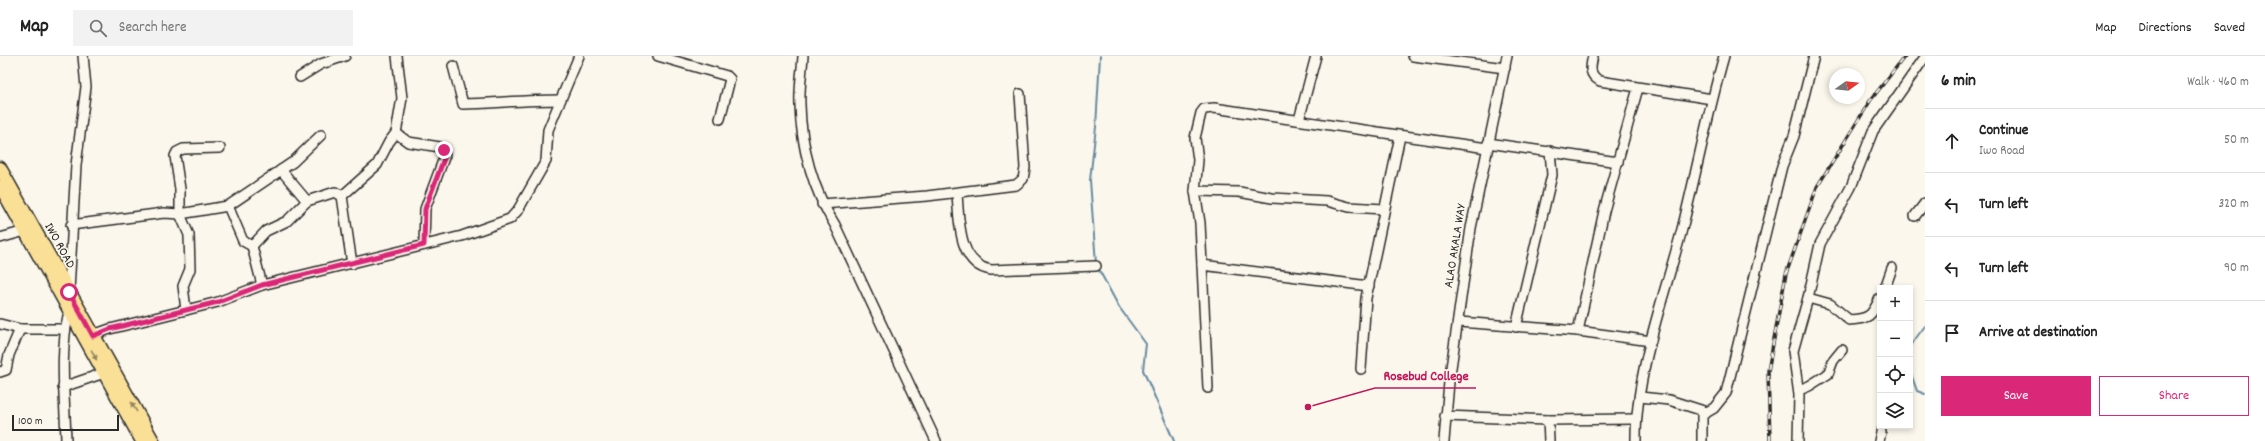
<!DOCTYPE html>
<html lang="en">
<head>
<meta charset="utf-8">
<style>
	:root { --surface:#fff; --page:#f2f2f2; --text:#222; --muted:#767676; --line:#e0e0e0; --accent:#db2777 }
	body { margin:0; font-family:Dekko,sans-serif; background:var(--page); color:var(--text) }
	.controls { position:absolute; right:12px; bottom:12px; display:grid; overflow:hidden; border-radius:0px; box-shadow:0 2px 6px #0003 }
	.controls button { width:36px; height:36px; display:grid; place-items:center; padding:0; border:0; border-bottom:1px solid var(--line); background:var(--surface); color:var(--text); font:20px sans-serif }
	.compass { position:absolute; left:1829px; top:12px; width:36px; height:36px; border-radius:50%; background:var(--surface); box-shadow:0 2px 6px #0003; rotate:75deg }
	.scale { position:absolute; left:12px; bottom:10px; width:107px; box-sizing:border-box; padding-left:4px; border:2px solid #2b2b2b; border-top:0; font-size:11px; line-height:14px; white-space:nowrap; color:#2b2b2b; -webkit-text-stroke:3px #fbf7ec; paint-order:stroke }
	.stop { position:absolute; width:12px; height:12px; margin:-9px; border:3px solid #db2777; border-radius:50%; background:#fff }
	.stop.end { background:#db2777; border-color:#fff; box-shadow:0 1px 4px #0008 }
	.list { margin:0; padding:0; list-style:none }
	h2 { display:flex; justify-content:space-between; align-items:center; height:52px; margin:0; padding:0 16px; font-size:17px }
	h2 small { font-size:13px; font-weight:400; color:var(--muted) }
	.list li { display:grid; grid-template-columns:26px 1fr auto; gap:12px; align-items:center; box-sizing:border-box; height:64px; padding:0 16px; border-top:1px solid var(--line) }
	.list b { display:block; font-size:15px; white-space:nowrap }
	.list p { margin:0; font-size:13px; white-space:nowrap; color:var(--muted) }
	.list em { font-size:13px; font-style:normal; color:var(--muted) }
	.actions { display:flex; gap:8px; padding:12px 16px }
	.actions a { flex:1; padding:9px 0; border:1px solid var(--accent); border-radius:0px; text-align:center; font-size:14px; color:var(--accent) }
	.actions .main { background:var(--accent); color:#fff }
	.icon { flex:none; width:22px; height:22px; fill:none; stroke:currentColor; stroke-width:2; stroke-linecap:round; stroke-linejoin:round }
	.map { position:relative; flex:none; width:1925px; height:385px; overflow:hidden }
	header { display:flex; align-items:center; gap:24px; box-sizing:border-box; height:56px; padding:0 20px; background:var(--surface); border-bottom:1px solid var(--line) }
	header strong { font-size:19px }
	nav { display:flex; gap:22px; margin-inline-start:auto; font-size:14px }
	.search { width:280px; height:36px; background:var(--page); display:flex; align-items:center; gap:10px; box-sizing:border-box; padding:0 14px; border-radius:0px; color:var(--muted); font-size:15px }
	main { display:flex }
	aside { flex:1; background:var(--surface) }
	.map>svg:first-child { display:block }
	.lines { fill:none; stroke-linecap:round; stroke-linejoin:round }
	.stream { stroke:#668aa0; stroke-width:2 }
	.minor-casing { stroke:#2b2b2b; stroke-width:12 }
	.major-casing { stroke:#2b2b2b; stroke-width:15 }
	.minor { stroke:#fbf7ec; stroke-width:9 }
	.major { stroke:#fadf96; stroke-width:12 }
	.rail-casing { stroke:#2b2b2b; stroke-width:3.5 }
	.rail { stroke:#fbf7ec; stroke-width:2; stroke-dasharray:6; stroke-linecap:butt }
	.oneway { fill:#928560 }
	.route { stroke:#db2777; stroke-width:5 }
	.labels { text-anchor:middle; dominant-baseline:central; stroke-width:3.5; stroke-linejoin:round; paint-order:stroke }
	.street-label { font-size:13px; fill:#2b2b2b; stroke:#fbf7ec }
	.leader { fill:none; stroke:#c2185b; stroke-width:1.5 }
	.callout-dot { fill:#c2185b; stroke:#fbf7ec; stroke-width:1.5 }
	.callout-label { font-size:14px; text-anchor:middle; font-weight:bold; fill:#c2185b; stroke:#fbf7ec; stroke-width:3.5; stroke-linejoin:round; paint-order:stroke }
</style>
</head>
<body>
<header>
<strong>Map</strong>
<div class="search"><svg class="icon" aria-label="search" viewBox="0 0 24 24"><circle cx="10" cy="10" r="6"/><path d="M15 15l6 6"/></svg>Search here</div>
<nav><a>Map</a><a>Directions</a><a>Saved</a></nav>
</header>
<main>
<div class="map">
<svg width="1925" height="385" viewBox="0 0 1925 385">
	<rect width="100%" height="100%" fill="#fbf7ec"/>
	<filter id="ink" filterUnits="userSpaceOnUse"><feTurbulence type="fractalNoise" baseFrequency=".025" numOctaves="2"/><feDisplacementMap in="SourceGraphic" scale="8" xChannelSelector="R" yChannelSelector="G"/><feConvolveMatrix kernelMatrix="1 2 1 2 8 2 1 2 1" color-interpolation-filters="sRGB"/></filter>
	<g filter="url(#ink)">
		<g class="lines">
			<g class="stream">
				<polyline points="1096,208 1090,124 1096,71 1100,0"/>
				<polyline points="1098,212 1119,251 1146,288 1143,314 1174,385"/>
				<polyline points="1910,290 1925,270"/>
				<polyline points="1910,315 1917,335 1925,338"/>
			</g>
			<g class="minor-casing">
				<g id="minor">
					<polyline points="658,0 727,20 730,23 720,63"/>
					<path d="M803 0C802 16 799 33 800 49 801 91 813 134 835 169L936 385"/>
					<polyline points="1413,0 1505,12"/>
					<path d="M1593 0C1590 12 1589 19 1600 25L1712 43"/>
					<path d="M453 10 463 48C495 47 527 44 560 44"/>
					<polyline points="300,21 321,8 345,0"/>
					<polyline points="1299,64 1316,0"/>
					<polyline points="396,77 408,86 440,91 445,99 425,153 424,189"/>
					<polyline points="1488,87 1618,106"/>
					<polyline points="1195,135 1239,136 1272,142 1327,145 1349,151 1384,153"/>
					<path d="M957 137C959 163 958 209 991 214L1096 210"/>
					<polyline points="307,145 335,136 342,140"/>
					<polyline points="822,148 927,140 1016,129 1023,123 1025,112 1020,38"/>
					<polyline points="228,150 243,185 252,190 262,229"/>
					<polyline points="1915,160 1925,147"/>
					<polyline points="71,169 164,157 180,158 228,150 293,106 321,79"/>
					<polyline points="0,182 25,175"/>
					<polyline points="252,190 266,175 287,165 307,145 281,114"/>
					<polyline points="352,208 342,140 377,109 389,86 396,77 402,42 397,0"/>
					<polyline points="1202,209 1208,332"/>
					<polyline points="1369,230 1202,209 1200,167 1195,135 1198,104 1195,82 1201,57 1204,53 1214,52 1487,92"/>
					<polyline points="1885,232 1892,212"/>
					<polyline points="69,235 76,109 86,31 83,0"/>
					<path d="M1808 242 1830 248 1849 264C1869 263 1872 260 1880 242"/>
					<polyline points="186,254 183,230 190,213 189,179 180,158 180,133 175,100 177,96 183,93 220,92"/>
					<polyline points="1459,266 1578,275 1651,285"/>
					<polyline points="0,268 20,273 65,273"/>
					<polyline points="1516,271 1552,119 1550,95"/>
					<polyline points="1578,275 1604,155 1638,32"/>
					<polyline points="93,279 110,273 218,246 262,229 462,180 510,163 518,154 546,105 548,74 579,0"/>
					<polyline points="1361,313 1366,242 1400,80"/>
					<polyline points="0,316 6,314 9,299 20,273"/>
					<polyline points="63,331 104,317"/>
					<polyline points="1799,334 1809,330 1828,318 1833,305 1842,294"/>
					<polyline points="1640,341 1669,344 1707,356"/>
					<polyline points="1445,360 1548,364 1635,363"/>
					<polyline points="1548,364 1549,385"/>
					<path d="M66 385C65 341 59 298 69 255"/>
					<polyline points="1444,385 1449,326 1471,172 1507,0"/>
					<path d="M1636 385C1635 319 1664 241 1681 177 1696 119 1707 59 1724 0"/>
					<polyline points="1702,385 1702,359 1714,352 1726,337 1782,110 1794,80 1814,0"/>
					<polyline points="1798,385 1799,339 1793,295 1808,242 1820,188 1851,131 1873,75 1925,1"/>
					<polyline points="1879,385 1881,376"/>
				</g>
			</g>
			<g class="major-casing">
				<g id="major">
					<polyline points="0,112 153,385"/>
					<polyline points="0,130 142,385"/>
				</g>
			</g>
			<use href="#minor" class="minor"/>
			<use href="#major" class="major"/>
			<g class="rail-casing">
				<polyline id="rail" points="1770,385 1768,315 1786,218 1817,131 1870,45 1905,0"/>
			</g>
			<use href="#rail" class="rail"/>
		</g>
		<defs><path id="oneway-solid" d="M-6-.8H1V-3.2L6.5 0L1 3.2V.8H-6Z"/></defs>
		<g class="oneway">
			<use href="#oneway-solid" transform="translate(94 299) rotate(62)"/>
			<use href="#oneway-solid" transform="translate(134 351) rotate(-120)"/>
		</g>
	</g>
	<g class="lines" filter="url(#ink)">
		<polyline class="route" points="69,236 93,280 110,273 218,246 262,229 424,189 425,153 445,100 444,94"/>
	</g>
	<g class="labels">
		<g class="street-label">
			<text transform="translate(59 190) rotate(61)">IWO ROAD</text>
			<text transform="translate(1456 190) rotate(-81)">ALAO AKALA WAY</text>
		</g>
	</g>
	<path class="leader" d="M1308 351L1375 332H1476"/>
	<circle class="callout-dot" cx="1308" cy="351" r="4"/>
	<g class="callout-label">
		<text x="1426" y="324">Rosebud College</text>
	</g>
</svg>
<div class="controls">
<button>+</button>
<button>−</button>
<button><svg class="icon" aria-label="locate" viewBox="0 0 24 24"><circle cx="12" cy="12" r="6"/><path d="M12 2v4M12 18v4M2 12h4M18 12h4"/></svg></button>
<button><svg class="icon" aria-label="layers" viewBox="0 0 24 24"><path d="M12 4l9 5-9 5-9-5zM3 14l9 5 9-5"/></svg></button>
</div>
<svg class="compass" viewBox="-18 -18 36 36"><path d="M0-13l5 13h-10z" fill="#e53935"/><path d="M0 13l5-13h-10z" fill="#767676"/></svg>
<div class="scale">100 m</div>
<div class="stop" style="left:69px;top:236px"></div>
<div class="stop end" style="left:444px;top:94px"></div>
</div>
<aside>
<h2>6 min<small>Walk · 460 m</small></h2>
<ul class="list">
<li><svg class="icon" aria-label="ahead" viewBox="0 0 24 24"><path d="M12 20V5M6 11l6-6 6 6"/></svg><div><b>Continue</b><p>Iwo Road</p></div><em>50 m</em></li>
<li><svg class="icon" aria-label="left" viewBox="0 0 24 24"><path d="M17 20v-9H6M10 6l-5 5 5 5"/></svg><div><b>Turn left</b></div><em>320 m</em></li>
<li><svg class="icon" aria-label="left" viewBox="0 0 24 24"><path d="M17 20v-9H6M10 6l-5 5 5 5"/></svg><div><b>Turn left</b></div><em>90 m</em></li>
<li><svg class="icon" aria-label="arrive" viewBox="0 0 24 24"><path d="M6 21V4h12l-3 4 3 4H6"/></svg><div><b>Arrive at destination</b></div></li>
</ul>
<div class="actions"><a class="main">Save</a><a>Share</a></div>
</aside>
</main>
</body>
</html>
